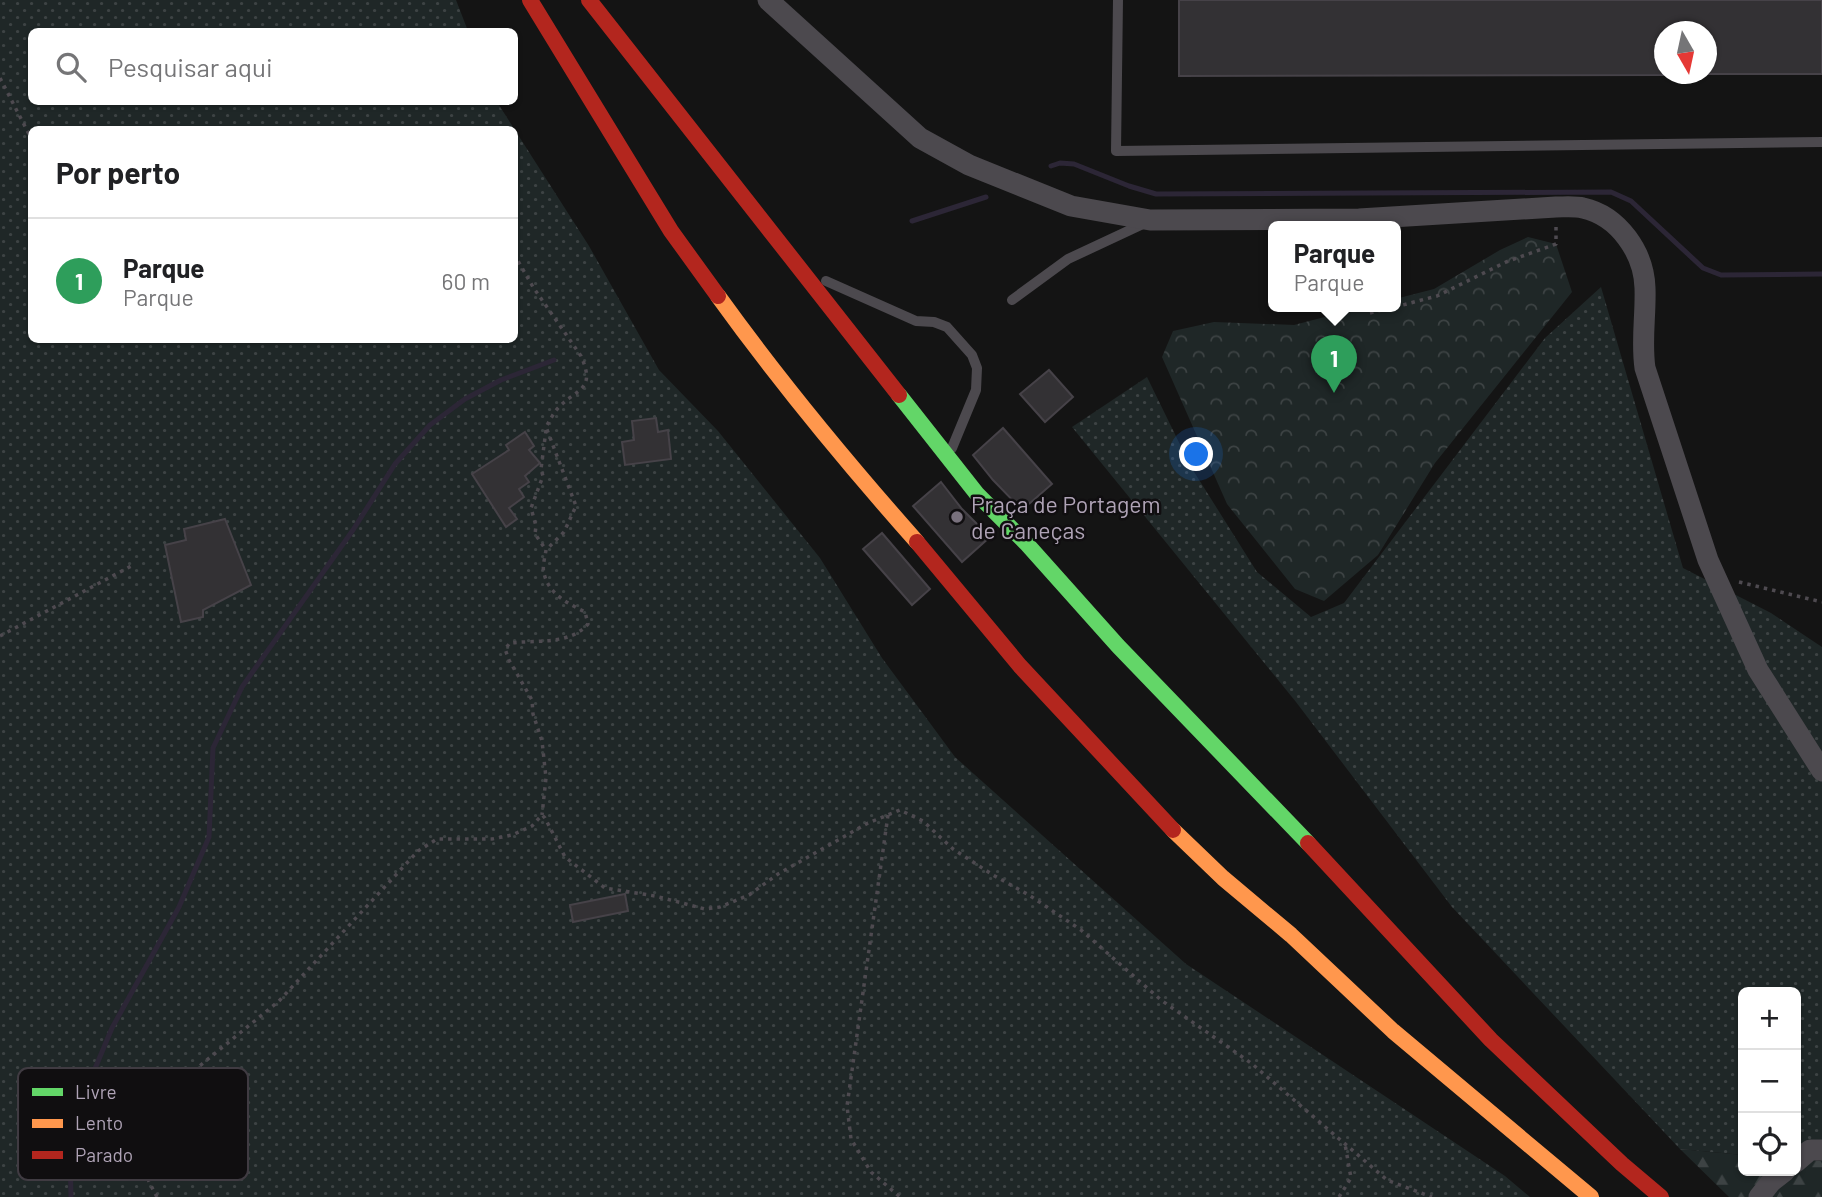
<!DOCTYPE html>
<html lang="pt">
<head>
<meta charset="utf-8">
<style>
	:root { --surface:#fff; --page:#f6f6f6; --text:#202124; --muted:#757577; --line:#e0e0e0; --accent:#7c3aed }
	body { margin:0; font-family:Barlow,sans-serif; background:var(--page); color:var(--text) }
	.controls { position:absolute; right:21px; bottom:21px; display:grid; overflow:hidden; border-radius:10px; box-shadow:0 2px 5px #0004 }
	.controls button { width:63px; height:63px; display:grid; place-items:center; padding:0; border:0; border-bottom:2px solid var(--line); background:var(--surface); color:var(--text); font:35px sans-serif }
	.compass { position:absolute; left:1654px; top:21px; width:63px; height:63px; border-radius:50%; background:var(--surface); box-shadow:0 2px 5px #0004; rotate:171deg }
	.you { position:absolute; left:1197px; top:455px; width:24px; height:24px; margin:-18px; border:5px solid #fff; border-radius:50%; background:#1a73e8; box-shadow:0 0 0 10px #1a73e833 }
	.badge { display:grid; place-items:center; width:46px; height:46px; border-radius:50%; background:var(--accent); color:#fff; font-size:23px; font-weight:700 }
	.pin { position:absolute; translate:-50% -58px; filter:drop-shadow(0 2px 4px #0008) }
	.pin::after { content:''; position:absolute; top:37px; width:24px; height:21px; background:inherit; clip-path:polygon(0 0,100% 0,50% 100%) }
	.popup { position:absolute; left:1268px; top:221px; width:133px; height:91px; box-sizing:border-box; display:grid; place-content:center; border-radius:10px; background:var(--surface); filter:drop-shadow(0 2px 5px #0005); font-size:23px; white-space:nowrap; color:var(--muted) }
	.popup b { font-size:26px; color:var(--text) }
	.popup::after { content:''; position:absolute; left:50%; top:100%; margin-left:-14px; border:14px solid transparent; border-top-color:var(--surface) }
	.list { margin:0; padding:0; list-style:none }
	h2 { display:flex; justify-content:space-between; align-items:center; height:91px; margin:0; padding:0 28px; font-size:30px }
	h2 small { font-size:23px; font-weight:400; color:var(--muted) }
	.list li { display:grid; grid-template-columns:46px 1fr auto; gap:21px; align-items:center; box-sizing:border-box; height:126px; padding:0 28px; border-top:2px solid var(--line) }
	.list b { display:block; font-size:26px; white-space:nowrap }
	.list p { margin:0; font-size:23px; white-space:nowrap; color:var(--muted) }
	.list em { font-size:23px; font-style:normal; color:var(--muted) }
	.icon { flex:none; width:38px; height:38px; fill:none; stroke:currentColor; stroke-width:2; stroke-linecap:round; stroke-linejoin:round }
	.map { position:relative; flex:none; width:1822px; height:1197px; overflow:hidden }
	.search { position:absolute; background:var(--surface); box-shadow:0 2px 5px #0004; left:28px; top:28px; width:490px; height:77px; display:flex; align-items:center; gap:18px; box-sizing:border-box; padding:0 24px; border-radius:10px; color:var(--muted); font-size:26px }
	.panel { position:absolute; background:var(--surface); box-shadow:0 2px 5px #0004; left:28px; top:126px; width:490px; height:217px; border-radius:10px }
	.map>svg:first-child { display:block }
	.grass { fill:url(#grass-dots); fill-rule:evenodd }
	.forest { fill:url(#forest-firs) }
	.park { fill:url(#park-crowns) }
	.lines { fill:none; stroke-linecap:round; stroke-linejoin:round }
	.stream { stroke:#2c2636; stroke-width:5 }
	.building { fill:#333134; stroke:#464248; stroke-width:2 }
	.path { stroke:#4e4a50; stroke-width:3.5; stroke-dasharray:3.5 5; stroke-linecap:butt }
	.lane { stroke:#4c494e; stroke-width:10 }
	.street { stroke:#4c494e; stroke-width:21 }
	.fast { stroke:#63d668; stroke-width:16 }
	.slow { stroke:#ff974d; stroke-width:16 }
	.jam { stroke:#b3261e; stroke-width:16 }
	.poi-dot { fill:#79717d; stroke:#100e10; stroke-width:2.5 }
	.labels { text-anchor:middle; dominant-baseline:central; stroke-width:5; stroke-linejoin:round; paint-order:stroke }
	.poi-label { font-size:23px; fill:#afa3b6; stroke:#100e10; text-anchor:start }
	.key { fill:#100e10; stroke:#403b42; stroke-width:2 }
	.key-label { font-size:19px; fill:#afa3b6 }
</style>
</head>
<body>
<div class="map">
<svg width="1822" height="1197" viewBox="0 0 1822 1197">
	<defs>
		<pattern id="grass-dots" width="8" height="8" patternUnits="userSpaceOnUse" patternTransform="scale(1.75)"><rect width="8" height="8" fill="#1f2727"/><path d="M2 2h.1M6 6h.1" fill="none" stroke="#3d4344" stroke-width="1.8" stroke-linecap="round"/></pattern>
		<pattern id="forest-firs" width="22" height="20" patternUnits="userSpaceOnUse" patternTransform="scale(1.75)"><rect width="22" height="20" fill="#1f2727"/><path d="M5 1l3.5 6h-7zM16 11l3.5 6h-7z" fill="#3d4344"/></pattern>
		<pattern id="park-crowns" width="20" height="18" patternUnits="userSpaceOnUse" patternTransform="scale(1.75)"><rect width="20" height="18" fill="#1f2727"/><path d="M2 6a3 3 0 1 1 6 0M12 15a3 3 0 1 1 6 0" fill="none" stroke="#3d4344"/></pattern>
	</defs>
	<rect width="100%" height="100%" fill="#141414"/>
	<g class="grass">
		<path d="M0 0H456L468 31 32 32V102H497L589 246 659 370 718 431 820 558 882 658 955 757 1186 964 1505 1176 1530 1197H0ZM32 130H514V340H32Z"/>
		<polygon points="1601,287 1683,568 1771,613 1822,647 1822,1161 1796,1159 1796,992 1743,992 1743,1155 1680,1149 1452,907 1296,702 1072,427 1147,377 1191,467 1257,572 1311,617 1344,603 1545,338"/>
	</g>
	<polygon class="forest" points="1680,1149 1743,1155 1743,1171 1796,1171 1796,1159 1822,1161 1822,1197 1729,1197"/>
	<polygon class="park" points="1528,237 1556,244 1572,292 1435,463 1378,555 1324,601 1295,589 1227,504 1162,357 1173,331 1214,322 1294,325 1363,307 1395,307 1395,299 1434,289 1500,250"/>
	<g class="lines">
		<g class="stream">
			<polyline points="1051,166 1060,163 1074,164 1129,186 1156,194 1611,192 1631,201 1703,268 1721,275 1822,274"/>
			<polyline points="912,221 986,197"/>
			<polyline points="71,1197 70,1152 81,1102 112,1028 179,907 209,837 213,748 242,687 353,530 395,464 430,425 465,399 501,380 554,360"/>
		</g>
	</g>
	<g class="building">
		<polygon points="1179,0 1822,0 1822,74 1706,74 1706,32 1664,32 1664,75 1179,76"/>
		<polygon points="1049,370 1073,397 1045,422 1020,394"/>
		<polygon points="656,418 658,432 668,430 671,459 625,465 622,442 634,440 632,421"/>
		<polygon points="1003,428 1052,484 1022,510 993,480 973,455"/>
		<polygon points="525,432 534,446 529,450 540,463 525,476 529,482 519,489 524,497 509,508 517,519 506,527 472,474 509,450 506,445"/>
		<polygon points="941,482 962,509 990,537 962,562 913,506"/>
		<polygon points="225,519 251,585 203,610 203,617 181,622 165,545 186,540 184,529"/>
		<polygon points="882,533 930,589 912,605 863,549"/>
		<polygon points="625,894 628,911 573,922 570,905"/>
	</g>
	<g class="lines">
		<g class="path">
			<polyline points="0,78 32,140"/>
			<path d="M514 254 533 287 581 356C596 390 578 388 559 407 554 412 550 420 546 427L576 506 564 532 546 550C545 557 542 567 544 573 548 594 569 604 585 612L588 624C570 645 536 640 510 643L505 649 509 660 532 700 533 714 542 741 546 778 542 815"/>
			<polyline points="1395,307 1437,296 1506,262 1556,244 1556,223"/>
			<polyline points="1370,313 1393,307"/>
			<polyline points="546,430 541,469 543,476 531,508 536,526 535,534 546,550"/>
			<polyline points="1739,582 1822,602"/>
			<polyline points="0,636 135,564"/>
			<polyline points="888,815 847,1106 851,1139 871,1172 900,1197"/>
			<path d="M157 1197C140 1166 131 1142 147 1109L279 1001 418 851 437 839H492L512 835 532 826 542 815 545 818 565 857 605 888 655 896 705 909 720 907 749 895 778 874 868 823 900 810 923 821 953 849 993 875 1029 895 1081 930 1161 1000 1251 1063 1387 1180 1432 1197"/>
			<polyline points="1339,1197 1351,1178 1345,1144"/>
		</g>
		<g class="lane">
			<polyline points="1118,0 1116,151 1822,142"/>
			<polyline points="826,281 916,321 934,322 947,327 972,355 977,368 976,390 952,448"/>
			<polyline points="1012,300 1068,259 1145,223"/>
		</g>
		<g class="street">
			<path d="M768 0 920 138 969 165 1071 206 1150 220 1359 219 1556 207C1565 207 1575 206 1583 208 1619 216 1644 253 1645 288 1646 315 1641 341 1645 368L1708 560 1758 670 1822 771"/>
			<polyline points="1796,1162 1810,1150 1822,1150"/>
			<polyline points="1759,1197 1771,1182 1785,1171"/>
		</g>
		<polyline class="fast" points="899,395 977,494 1026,543 1118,646 1308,843"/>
		<g class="slow">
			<path d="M718 296C780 382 847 463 917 542"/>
			<polyline points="1173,830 1223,878 1291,935 1393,1031 1591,1197"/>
		</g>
		<g class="jam">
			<polyline points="530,0 671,231 718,296"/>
			<polyline points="589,0 899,395"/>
			<polyline points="917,542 1020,666 1173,830"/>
			<polyline points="1308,843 1491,1040 1622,1164 1661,1197"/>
		</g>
	</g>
	<circle class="poi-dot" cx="957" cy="517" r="7"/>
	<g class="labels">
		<g class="poi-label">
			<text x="971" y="504">Praça de Portagem<tspan x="971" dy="26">de Caneças</tspan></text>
		</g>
	</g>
	<rect x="18" y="1068" width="230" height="112" rx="10" class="key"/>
	<rect x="32" y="1088" width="31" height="8" fill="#63d668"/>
	<rect x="32" y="1119" width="31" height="9" fill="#ff974d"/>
	<rect x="32" y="1151" width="31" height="8" fill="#b3261e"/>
	<g class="key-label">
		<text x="75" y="1099">Livre</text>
		<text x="75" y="1130">Lento</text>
		<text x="75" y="1162">Parado</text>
	</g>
</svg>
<div class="controls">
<button>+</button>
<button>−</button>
<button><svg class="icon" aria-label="locate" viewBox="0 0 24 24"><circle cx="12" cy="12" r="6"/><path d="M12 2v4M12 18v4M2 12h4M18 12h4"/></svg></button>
</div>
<svg class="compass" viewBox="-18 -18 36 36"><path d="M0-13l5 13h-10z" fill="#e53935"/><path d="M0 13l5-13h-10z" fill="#757577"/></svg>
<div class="you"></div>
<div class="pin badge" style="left:1334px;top:393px;background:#2e9e5b">1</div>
<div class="popup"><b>Parque</b>Parque</div>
<div class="search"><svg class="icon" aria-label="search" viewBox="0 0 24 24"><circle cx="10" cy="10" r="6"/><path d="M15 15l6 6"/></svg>Pesquisar aqui</div>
<section class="panel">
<h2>Por perto<small></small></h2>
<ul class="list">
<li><span class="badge" style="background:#2e9e5b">1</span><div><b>Parque</b><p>Parque</p></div><em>60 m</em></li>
</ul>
</section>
</div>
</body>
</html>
